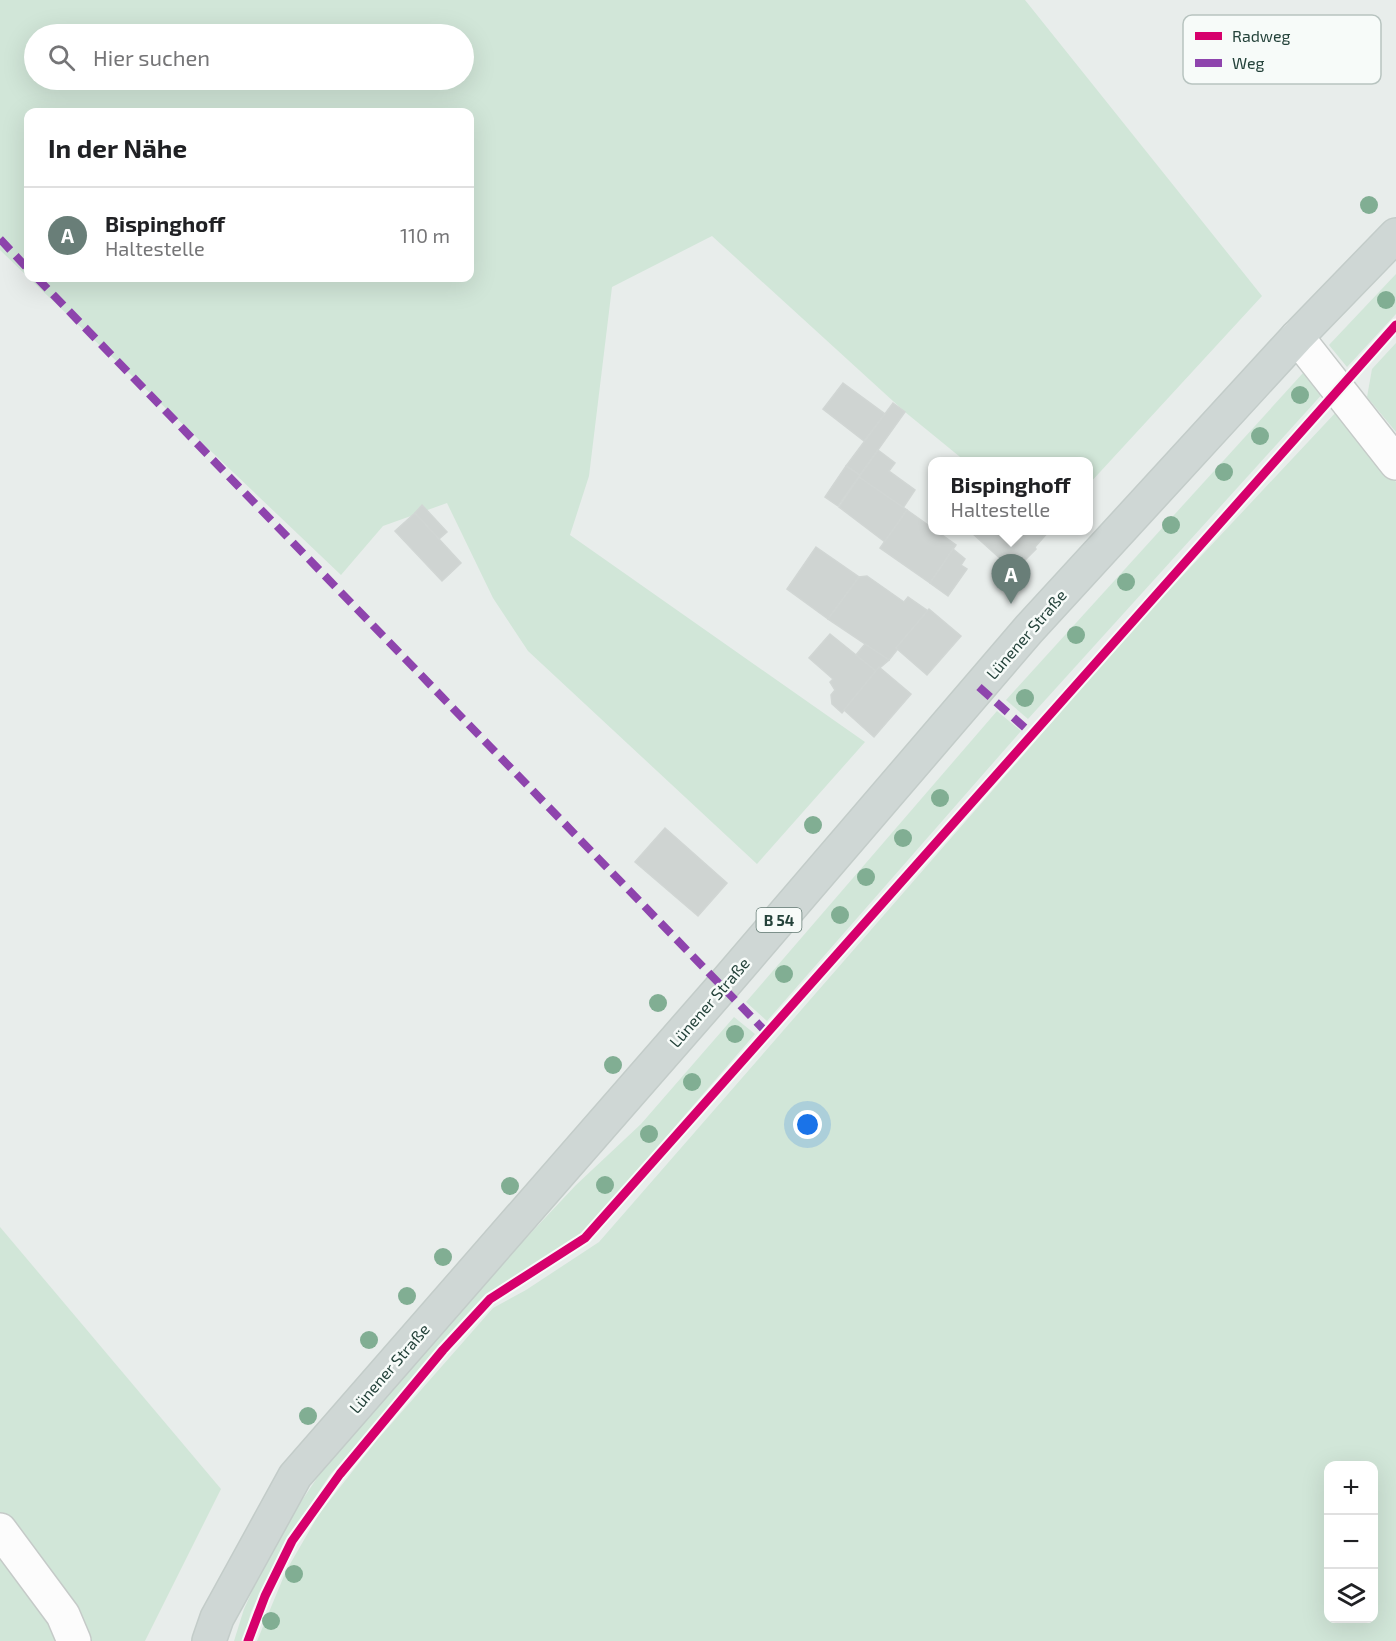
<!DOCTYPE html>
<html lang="de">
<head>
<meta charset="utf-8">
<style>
	:root { --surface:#fff; --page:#f6f6f6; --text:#202124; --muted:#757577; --line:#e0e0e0; --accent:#697e78 }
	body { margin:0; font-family:"Exo 2",sans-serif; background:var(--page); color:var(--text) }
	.controls { position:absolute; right:18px; bottom:18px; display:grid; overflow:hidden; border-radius:12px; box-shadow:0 6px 24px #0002 }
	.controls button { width:54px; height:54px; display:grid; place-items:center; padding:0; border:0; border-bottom:2px solid var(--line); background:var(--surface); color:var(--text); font:30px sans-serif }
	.you { position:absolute; left:808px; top:1125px; width:21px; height:21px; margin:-15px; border:4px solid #fff; border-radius:50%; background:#1a73e8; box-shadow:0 0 0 9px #1a73e833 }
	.badge { display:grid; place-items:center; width:39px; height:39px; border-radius:50%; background:var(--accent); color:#fff; font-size:20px; font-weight:700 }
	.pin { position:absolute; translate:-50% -50px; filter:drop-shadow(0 2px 3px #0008) }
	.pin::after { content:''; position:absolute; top:32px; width:21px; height:18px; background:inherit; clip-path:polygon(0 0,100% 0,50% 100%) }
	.popup { position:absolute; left:928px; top:457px; width:165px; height:78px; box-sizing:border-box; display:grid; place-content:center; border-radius:12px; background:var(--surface); filter:drop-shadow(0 2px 4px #0005); font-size:20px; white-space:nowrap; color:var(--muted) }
	.popup b { font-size:22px; color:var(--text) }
	.popup::after { content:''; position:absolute; left:50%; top:100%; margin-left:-12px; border:12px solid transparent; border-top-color:var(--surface) }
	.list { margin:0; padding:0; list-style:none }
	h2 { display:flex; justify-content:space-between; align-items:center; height:78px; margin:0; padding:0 24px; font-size:26px }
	h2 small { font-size:20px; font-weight:400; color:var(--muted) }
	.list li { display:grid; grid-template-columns:39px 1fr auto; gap:18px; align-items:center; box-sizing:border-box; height:96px; padding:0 24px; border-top:2px solid var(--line) }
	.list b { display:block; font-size:22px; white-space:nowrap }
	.list p { margin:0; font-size:20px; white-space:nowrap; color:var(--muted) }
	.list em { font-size:20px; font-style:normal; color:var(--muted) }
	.icon { flex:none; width:33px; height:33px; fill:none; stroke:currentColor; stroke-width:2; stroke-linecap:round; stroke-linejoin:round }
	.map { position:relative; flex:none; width:1396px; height:1641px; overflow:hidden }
	.search { position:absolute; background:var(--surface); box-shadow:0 6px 24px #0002; left:24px; top:24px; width:450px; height:66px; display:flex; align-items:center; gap:15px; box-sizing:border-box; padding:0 21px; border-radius:33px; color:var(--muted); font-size:22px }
	.panel { position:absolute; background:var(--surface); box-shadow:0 6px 24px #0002; left:24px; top:108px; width:450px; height:174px; border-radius:12px }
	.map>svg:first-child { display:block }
	.green { fill:#d1e6d8; fill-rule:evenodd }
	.building { fill:#cfd4d2; stroke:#d1d6d4; stroke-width:1.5 }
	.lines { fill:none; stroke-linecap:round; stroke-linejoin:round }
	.minor-casing { stroke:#c5cac8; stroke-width:36 }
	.major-casing { stroke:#c3ccc9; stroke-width:36 }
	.minor { stroke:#fcfcfc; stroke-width:33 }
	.major { stroke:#cfd7d5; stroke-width:33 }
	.quiet { stroke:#8e44ad; stroke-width:8; stroke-dasharray:15 8; stroke-linecap:butt }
	.cycleway-casing { stroke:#f7fbf9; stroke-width:13 }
	.cycleway { stroke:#d6006c; stroke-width:9 }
	.tree { fill:#81ae93 }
	.labels { text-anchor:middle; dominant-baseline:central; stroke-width:5; stroke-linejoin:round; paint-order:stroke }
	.shield { fill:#f7fbf9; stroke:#637a73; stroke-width:1.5 }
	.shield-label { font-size:15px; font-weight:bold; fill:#24423a }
	.street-label { font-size:16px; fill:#24423a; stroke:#f7fbf9 }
	.key { fill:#f7fbf9; stroke:#b8c4c0; stroke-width:1.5 }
	.key-label { font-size:16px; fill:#24423a }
</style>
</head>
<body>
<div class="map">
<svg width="1396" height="1641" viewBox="0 0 1396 1641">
	<rect width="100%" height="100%" fill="#e8edeb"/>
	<g class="green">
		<path d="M0 0H1025L1262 296 1089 484V462L965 461 905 412 712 236 612 287 589 476 570 535 865 742 757 864 528 651 493 598 447 503 383 526 341 575 29 278H470V112H28V277L0 250ZM34 34H464V80H34Z"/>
		<polygon points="1396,274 1396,314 1347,367 1329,345"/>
		<polygon points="1396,343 1396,432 1367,397 1372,369"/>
		<polygon points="1303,373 1325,391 1028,719 1006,700"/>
		<path d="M1338 410 1396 482V1641H257L286 1571 319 1514 377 1440 493 1308 526 1290 599 1242 1141 620ZM1328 1466H1374V1618H1328Z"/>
		<polygon points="997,711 1021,731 767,1021 746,1002"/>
		<polygon points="734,1017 755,1034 583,1233 488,1293 330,1475 283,1545 251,1612 243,1641 234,1641 244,1609 276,1539 321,1472 467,1301 576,1185 641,1124"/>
		<polygon points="0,1227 221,1489 145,1641 0,1641"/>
	</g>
	<g class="building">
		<polygon points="843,383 885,414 864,441 823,409"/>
		<polygon points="893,403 905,412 860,475 846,466"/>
		<polygon points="878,450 895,463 889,471 915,490 903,508 859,477"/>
		<polygon points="846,466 860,475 838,506 825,497"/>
		<polygon points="859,477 907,510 885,542 839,507"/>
		<polygon points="422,505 447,532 439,539 415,513"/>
		<polygon points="907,510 956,545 930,583 880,548"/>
		<polygon points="415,513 461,563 442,581 395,531"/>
		<polygon points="975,530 1048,530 1049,531 1035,547 1036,549 1014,571 972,533"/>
		<polygon points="816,547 859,577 828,619 787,589"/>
		<polygon points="953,549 965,559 961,565 967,569 948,596 930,583"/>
		<polygon points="867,576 904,602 908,597 928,611 889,660 828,619 859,577"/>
		<polygon points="929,609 961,636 927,675 896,648"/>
		<polygon points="830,634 876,671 842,713 832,704 831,695 835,690 830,682 833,679 809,658"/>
		<polygon points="865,644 889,660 876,671 856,655"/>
		<polygon points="879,667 911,694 874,737 844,710"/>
		<polygon points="665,828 727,883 698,916 635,862"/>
	</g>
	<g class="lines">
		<g class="minor-casing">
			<g id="minor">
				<polyline points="1297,337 1396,463"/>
				<polyline points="0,1530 63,1615 74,1641"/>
			</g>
		</g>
		<g class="major-casing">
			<polyline id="major" points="209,1641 217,1618 295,1476 721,988 1029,629 1297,337 1396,235"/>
		</g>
		<use href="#minor" class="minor"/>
		<use href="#major" class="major"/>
		<g class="quiet">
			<polyline points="0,239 28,269"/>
			<polyline points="37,278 767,1033"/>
			<polyline points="979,687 1032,734"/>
		</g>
		<g class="cycleway-casing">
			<polyline id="cycleway" points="248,1641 265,1596 292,1541 340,1474 443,1350 490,1299 585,1238 1396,325"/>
		</g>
		<use href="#cycleway" class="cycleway"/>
	</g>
	<g class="tree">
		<circle cx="1369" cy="205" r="9"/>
		<circle cx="1386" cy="300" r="9"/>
		<circle cx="1300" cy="395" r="9"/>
		<circle cx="1260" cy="436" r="9"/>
		<circle cx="1224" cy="472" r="9"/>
		<circle cx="1171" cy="525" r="9"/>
		<circle cx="1126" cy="582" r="9"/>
		<circle cx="1076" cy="635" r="9"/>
		<circle cx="1025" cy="698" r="9"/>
		<circle cx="940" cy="798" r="9"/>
		<circle cx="813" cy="825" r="9"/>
		<circle cx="903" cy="838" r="9"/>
		<circle cx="866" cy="877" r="9"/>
		<circle cx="840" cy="915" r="9"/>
		<circle cx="784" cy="974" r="9"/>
		<circle cx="658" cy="1003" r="9"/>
		<circle cx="735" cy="1034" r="9"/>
		<circle cx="613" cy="1065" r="9"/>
		<circle cx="692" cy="1082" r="9"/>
		<circle cx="649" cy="1134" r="9"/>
		<circle cx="605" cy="1185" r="9"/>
		<circle cx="510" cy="1186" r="9"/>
		<circle cx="443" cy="1257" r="9"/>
		<circle cx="407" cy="1296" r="9"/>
		<circle cx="369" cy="1340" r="9"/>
		<circle cx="308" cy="1416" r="9"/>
		<circle cx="294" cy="1574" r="9"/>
		<circle cx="271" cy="1621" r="9"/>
	</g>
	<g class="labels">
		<rect class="shield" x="756.5" y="908" width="45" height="24" rx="4.5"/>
		<g class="shield-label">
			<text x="779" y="920">B 54</text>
		</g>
		<g class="street-label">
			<text transform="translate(1026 634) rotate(-49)">Lünener Straße</text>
			<text transform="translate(709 1002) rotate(-49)">Lünener Straße</text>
			<text transform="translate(389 1368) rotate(-49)">Lünener Straße</text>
		</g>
	</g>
	<rect x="1183" y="15" width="198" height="69" rx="9" class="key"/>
	<rect x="1195" y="32" width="27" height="8" fill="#d6006c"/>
	<rect x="1195" y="59" width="27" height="8" fill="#8e44ad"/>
	<g class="key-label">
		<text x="1232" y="42">Radweg</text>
		<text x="1232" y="69">Weg</text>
	</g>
</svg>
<div class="controls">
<button>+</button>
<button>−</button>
<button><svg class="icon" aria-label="layers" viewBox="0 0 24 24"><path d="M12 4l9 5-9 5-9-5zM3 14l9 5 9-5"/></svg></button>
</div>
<div class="you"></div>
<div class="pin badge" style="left:1011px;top:604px">A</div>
<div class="popup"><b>Bispinghoff</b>Haltestelle</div>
<div class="search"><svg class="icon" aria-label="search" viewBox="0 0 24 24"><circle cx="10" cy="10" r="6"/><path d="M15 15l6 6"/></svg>Hier suchen</div>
<section class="panel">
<h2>In der Nähe<small></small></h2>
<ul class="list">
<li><span class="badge">A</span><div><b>Bispinghoff</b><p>Haltestelle</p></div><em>110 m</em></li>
</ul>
</section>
</div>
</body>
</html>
